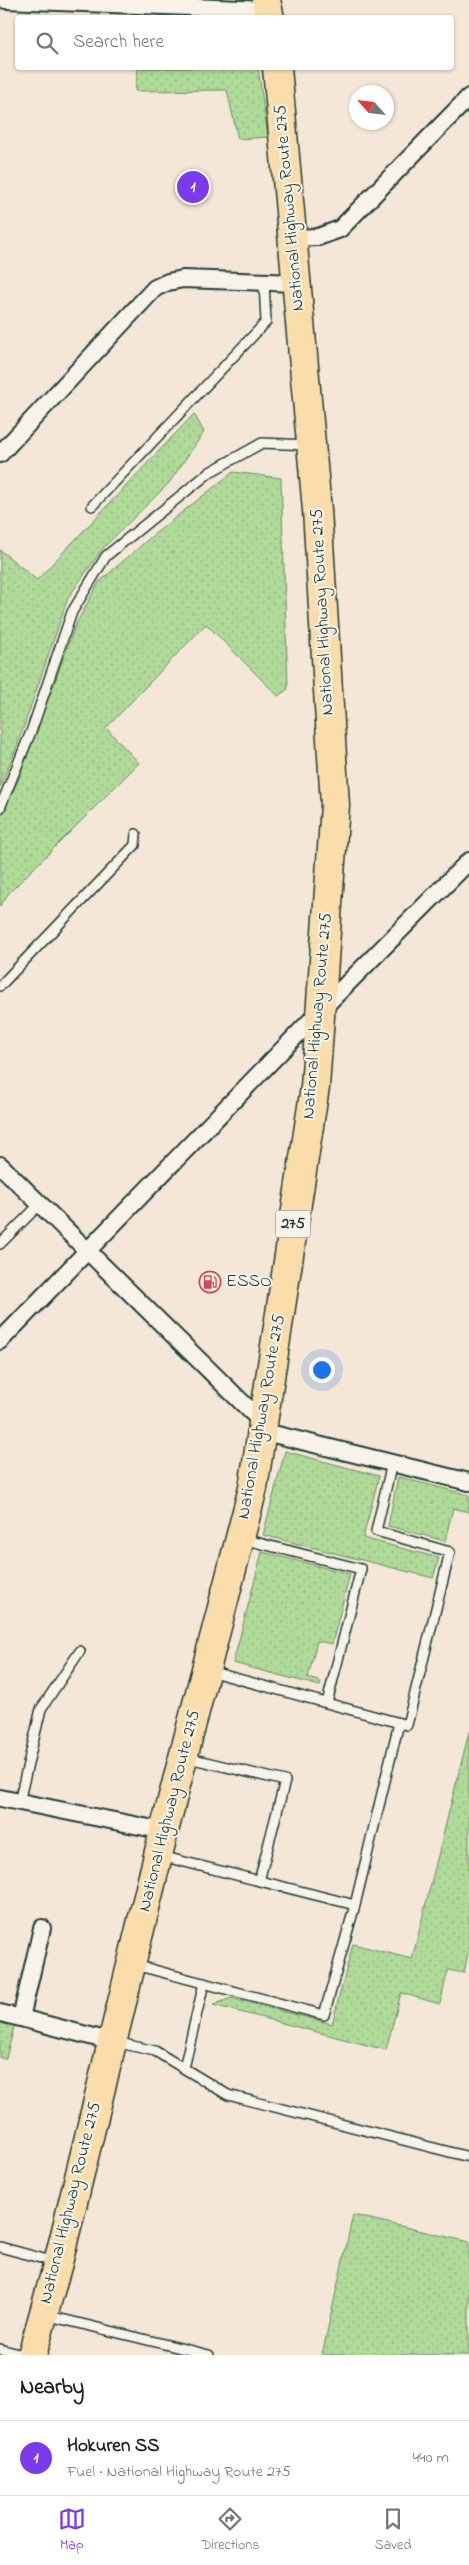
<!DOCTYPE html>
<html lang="en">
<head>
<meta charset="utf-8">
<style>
	:root { --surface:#fff; --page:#f6f6f6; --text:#222; --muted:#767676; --line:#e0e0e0; --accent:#7c3aed }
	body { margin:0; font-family:"Indie Flower",sans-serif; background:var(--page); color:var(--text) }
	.compass { position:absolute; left:349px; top:85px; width:45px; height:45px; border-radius:50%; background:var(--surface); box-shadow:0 1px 4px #0004; rotate:297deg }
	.you { position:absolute; left:321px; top:1369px; width:18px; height:18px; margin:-12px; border:4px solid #fff; border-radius:50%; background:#1a73e8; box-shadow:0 0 0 8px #1a73e833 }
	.badge { display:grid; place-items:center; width:32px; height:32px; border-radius:50%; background:var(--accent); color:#fff; font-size:16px; font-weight:700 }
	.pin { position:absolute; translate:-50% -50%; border:2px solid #fff; box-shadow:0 1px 5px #0006 }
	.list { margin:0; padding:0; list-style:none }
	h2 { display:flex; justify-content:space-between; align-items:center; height:65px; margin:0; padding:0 20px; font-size:21px }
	h2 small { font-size:16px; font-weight:400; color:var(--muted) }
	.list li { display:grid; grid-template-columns:32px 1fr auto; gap:15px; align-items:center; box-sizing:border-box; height:75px; padding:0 20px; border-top:1px solid var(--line) }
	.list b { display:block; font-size:19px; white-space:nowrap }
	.list p { margin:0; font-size:16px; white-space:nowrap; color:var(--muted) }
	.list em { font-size:16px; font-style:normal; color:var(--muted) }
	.icon { flex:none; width:28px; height:28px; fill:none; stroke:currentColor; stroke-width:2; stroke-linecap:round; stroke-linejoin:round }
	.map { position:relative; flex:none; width:469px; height:2355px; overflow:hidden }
	.search { position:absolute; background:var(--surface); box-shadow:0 1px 4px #0004; left:15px; right:15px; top:15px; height:55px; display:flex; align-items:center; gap:12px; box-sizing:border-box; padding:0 18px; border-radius:5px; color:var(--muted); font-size:19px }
	.sheet { height:140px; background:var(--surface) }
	nav { display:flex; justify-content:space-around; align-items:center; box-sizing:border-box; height:70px; border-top:1px solid var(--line); background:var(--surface); font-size:14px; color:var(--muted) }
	nav a { display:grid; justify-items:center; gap:2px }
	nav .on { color:var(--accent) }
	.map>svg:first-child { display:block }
	.grass { fill:url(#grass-dots); stroke:#678c66 }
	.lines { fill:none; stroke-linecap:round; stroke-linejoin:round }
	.lane-casing { stroke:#1f3d34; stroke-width:12 }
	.street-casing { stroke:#1f3d34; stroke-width:20 }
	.highway-casing { stroke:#1f3d34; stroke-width:31 }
	.lane { stroke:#f7f3e8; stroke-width:9 }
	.street { stroke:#f7f3e8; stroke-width:16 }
	.highway { stroke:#faddab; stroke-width:28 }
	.labels { text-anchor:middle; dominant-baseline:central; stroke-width:4; stroke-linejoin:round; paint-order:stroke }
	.shield { fill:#f7f3e8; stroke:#60746a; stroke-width:1 }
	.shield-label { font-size:16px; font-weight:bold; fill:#1f3d34 }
	.street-label { font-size:18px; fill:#1f3d34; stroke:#f7f3e8 }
	.poi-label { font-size:18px; fill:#1f3d34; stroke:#f7f3e8; text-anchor:start }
</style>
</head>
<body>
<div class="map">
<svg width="469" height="2355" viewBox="0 0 469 2355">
	<defs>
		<pattern id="grass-dots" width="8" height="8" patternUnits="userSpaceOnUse" patternTransform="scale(1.25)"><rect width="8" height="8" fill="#afda98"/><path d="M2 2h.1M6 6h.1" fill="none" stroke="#96bc84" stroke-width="1.8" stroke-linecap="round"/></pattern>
	</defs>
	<rect width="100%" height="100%" fill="#f4e7d8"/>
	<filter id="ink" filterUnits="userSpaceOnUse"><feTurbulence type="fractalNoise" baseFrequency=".02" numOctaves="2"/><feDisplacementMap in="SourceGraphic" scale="10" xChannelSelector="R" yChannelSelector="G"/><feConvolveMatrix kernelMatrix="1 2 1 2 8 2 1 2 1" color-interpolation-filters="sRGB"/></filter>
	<g filter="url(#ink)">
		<g class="grass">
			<polygon points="138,68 258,68 268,137 238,139 227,90 135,91"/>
			<polygon points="194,414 204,432 169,483 103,548 68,598 16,749 0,787 0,550 37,580"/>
			<polygon points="233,472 281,478 288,689 278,696 206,624 106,728 139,763 9,893 0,906 0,816 18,781 76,624 99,582 152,536"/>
			<polygon points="285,1451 379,1476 363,1538 439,1558 433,1578 263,1535"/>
			<polygon points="398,1477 469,1495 469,1512 453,1508 445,1541 388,1526"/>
			<polygon points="262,1552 350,1574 332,1644 317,1641 308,1678 321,1682 320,1686 233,1663"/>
			<polygon points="469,1732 469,1947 464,1973 448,1970 440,2004 401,1993 386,2050 213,2005 231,1998 332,2024 353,1944 412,1959"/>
			<polygon points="0,2020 15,2023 6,2058 0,2058"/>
			<polygon points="353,2215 469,2242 469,2355 322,2355"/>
		</g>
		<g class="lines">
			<g class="lane-casing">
				<g id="lane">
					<polyline points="92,506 266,322 264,282"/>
					<polyline points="0,808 32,729 72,612 106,556 210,472 262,443 309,445"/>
					<polyline points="0,986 135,845 136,834"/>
					<polyline points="0,1244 40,1204"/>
					<polyline points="243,1539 361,1569 327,1703"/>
					<polyline points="209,1671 407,1725 450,1552 376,1531 392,1463"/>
					<polyline points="185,1757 285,1781 259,1881"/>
					<polyline points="19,1802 41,1709 80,1651"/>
					<polyline points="161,1856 355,1905 399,1723"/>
					<polyline points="135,1965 324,2015 355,1905"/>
					<polyline points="115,2042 155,2051 228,2095 469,2157"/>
					<polyline points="184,2068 204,1983"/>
					<polyline points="0,2247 55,2262"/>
					<polyline points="45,2315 209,2355"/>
					<polyline points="0,2349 23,2355"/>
				</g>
			</g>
			<g class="street-casing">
				<g id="street">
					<polyline points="5,0 269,10"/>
					<polyline points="294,238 318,237 340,229 469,97"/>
					<polyline points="0,454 155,288 168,282 183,279 297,283"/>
					<polyline points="0,1165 263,1423"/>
					<polyline points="0,1341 320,1011 469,861"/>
					<polyline points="261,1431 469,1482"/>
					<polyline points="0,1798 164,1831"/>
					<polyline points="42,1928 21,2018 113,2042"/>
					<polyline points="0,2013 21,2018"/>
				</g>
			</g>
			<g class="highway-casing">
				<g id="highway">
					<polyline points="266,0 270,18"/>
					<polyline points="32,2355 58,2263 164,1831 253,1488 315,1087 335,805 317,510 277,68"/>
				</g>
			</g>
			<use href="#lane" class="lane"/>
			<use href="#street" class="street"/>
			<use href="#highway" class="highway"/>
		</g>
	</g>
	<defs>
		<g id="fuel-ring" transform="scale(1.125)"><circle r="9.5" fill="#f7f3e8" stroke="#d1495b" stroke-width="1.5"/><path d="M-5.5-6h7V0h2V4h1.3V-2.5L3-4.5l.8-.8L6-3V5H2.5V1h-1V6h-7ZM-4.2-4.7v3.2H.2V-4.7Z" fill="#d1495b"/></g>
	</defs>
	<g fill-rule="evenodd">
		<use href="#fuel-ring" x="210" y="1282"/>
	</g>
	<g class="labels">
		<rect class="shield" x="275.5" y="1210.5" width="35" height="27" rx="4"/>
		<g class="shield-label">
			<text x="293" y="1224">275</text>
		</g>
		<g class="street-label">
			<text transform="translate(290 208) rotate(-95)">National Highway Route 275</text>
			<text transform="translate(323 612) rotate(-93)">National Highway Route 275</text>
			<text transform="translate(318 1016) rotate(-85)">National Highway Route 275</text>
			<text transform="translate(262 1417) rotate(-80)">National Highway Route 275</text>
			<text transform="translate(170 1811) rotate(-76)">National Highway Route 275</text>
			<text transform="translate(71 2203) rotate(-76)">National Highway Route 275</text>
		</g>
		<g class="poi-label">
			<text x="226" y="1282">ESSO</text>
		</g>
	</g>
</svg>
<svg class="compass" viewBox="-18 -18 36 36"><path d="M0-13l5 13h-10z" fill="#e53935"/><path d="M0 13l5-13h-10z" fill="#767676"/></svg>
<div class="you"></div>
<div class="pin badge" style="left:193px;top:187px">1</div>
<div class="search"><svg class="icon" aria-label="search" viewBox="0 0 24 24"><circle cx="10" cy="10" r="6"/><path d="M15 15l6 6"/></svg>Search here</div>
</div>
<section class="sheet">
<h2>Nearby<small></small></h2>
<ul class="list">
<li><span class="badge">1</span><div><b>Hokuren SS</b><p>Fuel · National Highway Route 275</p></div><em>440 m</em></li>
</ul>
</section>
<nav>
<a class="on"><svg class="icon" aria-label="map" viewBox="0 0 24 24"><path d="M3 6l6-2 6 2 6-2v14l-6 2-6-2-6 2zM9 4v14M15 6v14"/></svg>Map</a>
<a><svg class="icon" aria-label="directions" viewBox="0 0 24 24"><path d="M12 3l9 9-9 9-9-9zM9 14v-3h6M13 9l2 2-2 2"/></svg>Directions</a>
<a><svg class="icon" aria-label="saved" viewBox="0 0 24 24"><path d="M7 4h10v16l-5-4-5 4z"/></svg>Saved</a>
</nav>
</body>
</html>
